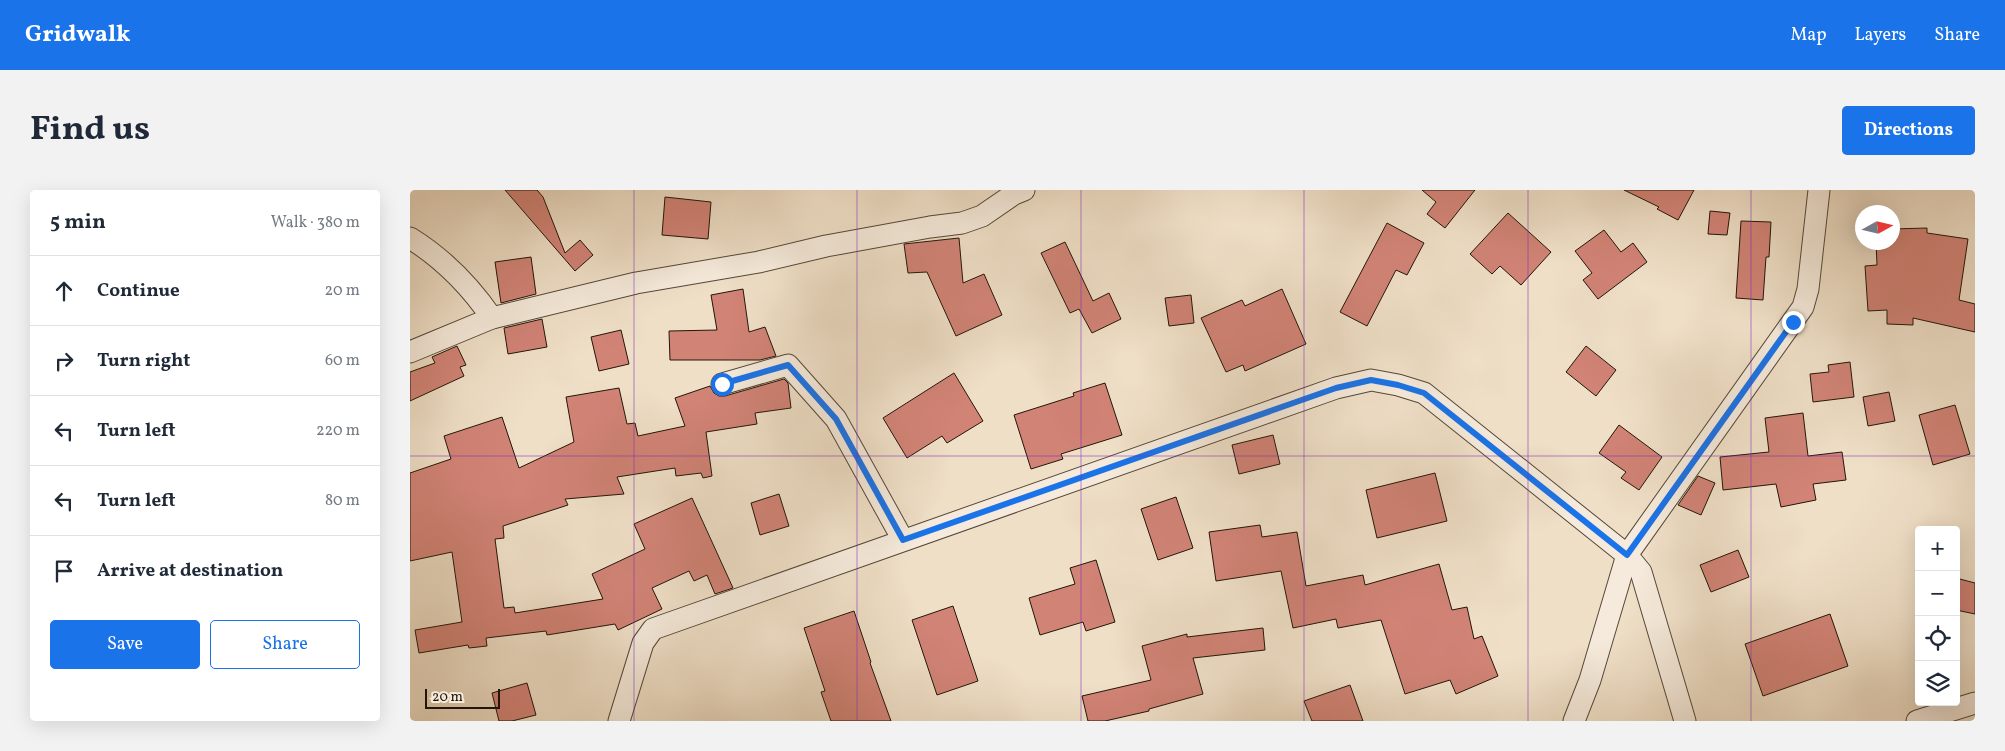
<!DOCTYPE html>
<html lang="en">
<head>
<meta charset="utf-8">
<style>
	:root { --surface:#fff; --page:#f2f2f3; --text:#1f2937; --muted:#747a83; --line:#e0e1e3; --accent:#1a73e8 }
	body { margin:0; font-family:Vollkorn,serif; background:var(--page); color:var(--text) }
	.controls { position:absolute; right:15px; bottom:15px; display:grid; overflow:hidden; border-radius:5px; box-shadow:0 5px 20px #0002 }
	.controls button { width:45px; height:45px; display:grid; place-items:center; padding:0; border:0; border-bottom:1px solid var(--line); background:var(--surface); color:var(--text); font:25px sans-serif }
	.compass { position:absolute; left:1445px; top:15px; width:45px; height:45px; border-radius:50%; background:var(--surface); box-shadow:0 5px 20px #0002; rotate:82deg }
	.scale { position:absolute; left:15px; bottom:12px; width:75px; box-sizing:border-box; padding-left:5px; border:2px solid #221609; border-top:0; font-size:14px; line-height:18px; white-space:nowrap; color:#221609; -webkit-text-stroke:4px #f5eadb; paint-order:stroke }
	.stop { position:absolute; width:15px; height:15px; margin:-11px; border:4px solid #1a73e8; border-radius:50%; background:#fff }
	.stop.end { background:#1a73e8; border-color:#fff; box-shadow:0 1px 5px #0008 }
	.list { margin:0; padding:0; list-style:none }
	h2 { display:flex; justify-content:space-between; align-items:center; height:65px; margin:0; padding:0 20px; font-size:21px }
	h2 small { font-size:16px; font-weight:400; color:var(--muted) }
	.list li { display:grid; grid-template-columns:32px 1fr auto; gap:15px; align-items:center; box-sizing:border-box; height:70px; padding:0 20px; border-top:1px solid var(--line) }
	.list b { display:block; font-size:19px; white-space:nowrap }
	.list em { font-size:16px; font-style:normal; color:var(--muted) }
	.actions { display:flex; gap:10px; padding:15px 20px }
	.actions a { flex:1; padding:11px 0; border:1px solid var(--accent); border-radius:5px; text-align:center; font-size:18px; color:var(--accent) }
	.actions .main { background:var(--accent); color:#fff }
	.icon { flex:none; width:28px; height:28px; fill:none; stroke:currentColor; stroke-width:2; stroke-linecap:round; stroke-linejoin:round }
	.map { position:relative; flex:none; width:1565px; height:531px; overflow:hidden; border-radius:5px }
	header { display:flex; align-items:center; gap:30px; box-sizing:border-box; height:70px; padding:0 25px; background:var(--accent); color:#fff }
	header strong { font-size:24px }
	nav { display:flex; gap:28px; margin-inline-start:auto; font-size:18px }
	.intro { display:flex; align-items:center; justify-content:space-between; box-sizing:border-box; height:120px; padding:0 30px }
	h1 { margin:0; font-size:35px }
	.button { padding:12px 22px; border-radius:5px; background:var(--accent); color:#fff; font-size:18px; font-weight:700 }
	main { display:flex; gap:30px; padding:0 30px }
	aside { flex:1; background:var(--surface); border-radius:5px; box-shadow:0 5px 20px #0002 }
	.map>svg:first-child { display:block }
	.building { fill:#d18376; stroke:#221609 }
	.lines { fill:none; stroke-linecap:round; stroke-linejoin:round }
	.minor-casing { stroke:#554838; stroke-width:23 }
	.minor { stroke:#f5eadb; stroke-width:21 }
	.route { stroke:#1a73e8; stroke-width:6 }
	.grid { fill:none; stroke:#7b2cbf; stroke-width:1; stroke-opacity:0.55 }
</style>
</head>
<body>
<header>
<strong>Gridwalk</strong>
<nav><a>Map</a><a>Layers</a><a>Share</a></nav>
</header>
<div class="intro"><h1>Find us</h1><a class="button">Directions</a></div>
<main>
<aside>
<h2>5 min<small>Walk · 380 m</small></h2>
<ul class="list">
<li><svg class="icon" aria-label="ahead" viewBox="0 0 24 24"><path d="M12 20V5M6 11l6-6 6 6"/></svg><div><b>Continue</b></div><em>20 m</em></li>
<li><svg class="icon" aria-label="right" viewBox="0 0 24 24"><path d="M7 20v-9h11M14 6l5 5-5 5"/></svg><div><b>Turn right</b></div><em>60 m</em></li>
<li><svg class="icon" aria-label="left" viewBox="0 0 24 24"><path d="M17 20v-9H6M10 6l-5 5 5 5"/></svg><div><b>Turn left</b></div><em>220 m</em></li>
<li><svg class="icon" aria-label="left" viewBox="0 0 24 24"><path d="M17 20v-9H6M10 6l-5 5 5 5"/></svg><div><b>Turn left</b></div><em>80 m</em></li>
<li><svg class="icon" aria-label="arrive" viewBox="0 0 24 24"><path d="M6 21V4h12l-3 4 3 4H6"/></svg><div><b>Arrive at destination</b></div></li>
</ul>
<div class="actions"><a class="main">Save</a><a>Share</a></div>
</aside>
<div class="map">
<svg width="1565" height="531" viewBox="0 0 1565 531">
	<rect width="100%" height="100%" fill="#efdfc7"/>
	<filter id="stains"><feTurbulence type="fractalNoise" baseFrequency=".004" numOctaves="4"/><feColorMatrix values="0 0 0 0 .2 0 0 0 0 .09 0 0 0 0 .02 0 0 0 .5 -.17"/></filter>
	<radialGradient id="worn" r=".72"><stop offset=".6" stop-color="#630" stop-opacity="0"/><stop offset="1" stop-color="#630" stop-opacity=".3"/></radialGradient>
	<g class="building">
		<polygon points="95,0 127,0 133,7 155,63 170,50 183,65 165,81"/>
		<polygon points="1012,0 1065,0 1035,38 1017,24 1026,12"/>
		<polygon points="1214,0 1284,0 1268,30 1247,19 1249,17"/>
		<polygon points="255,7 301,12 298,49 252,45"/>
		<polygon points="1300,21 1320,23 1317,45 1298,44"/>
		<polygon points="1098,23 1141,62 1111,95 1090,76 1082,84 1060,64"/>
		<polygon points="1331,31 1361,32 1359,67 1356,67 1353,110 1326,108"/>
		<polygon points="977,33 1014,53 997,85 986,80 957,136 930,122"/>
		<polygon points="1517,38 1517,43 1558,49 1549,110 1565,114 1565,142 1503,128 1503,135 1477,134 1477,120 1458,121 1455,76 1467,75 1466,52 1482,52 1482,39"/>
		<polygon points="1194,40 1211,62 1223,53 1237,72 1188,109 1173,90 1182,83 1165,61"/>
		<polygon points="549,48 553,93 574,84 592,125 546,146 517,82 498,83 494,54"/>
		<polygon points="655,52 683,111 699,103 711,129 682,143 669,119 660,123 631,63"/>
		<polygon points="121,67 126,104 91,113 85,72"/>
		<polygon points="333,99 339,142 355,137 366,166 350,170 260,170 259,141 307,140 301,105"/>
		<polygon points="872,99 896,154 835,181 833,175 816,182 791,128 832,110 835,116"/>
		<polygon points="781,105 784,133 759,136 755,108"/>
		<polygon points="132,129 137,157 98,164 94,138"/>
		<polygon points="211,140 219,174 189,181 181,147"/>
		<polygon points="47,156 56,175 50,177 54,186 0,211 0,182 25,173 22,167"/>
		<polygon points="1176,156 1206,180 1186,206 1156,182"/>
		<polygon points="1440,172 1444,207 1403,212 1400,184 1419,182 1418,175"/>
		<polygon points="544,183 573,231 537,253 532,246 497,268 473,228"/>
		<polygon points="374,189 378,193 381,218 345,223 347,234 296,242 302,286 293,288 291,283 266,286 265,278 207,287 214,304 155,309 158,315 93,336 94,348 85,349 94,418 104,417 105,423 193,409 182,384 235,359 224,334 282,308 323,398 305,404 297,385 284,391 279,381 242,398 252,419 208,440 205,434 137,445 136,441 76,448 77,456 59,458 58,455 9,463 5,440 52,432 42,362 0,371 0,283 41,269 34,246 92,227 109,278 164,252 156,207 209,198 217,234 225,233 228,246 275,236 265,208 300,196 304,203 309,206 315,206"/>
		<polygon points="695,193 712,245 651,264 653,269 621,279 604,225 664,206 663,203"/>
		<polygon points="1479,202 1485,231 1458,236 1453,207"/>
		<polygon points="1545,215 1560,264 1523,275 1509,225"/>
		<polygon points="1393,223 1398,266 1432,262 1436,290 1403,294 1406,310 1371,317 1366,294 1313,300 1310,267 1359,262 1355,228"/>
		<polygon points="1209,235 1252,267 1229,300 1211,288 1216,282 1189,263"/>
		<polygon points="863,245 870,274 829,284 822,255"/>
		<polygon points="1025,283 1037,331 967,348 956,300"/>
		<polygon points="1288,286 1305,293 1291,325 1268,315"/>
		<polygon points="369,304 379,336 350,345 341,313"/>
		<polygon points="766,307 783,358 748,370 731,319"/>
		<polygon points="850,335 852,347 887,342 896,396 953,385 955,395 1029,374 1042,420 1057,417 1064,449 1072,446 1088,486 1046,504 1040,490 995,504 971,430 928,438 926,429 883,438 871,381 806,391 799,342"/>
		<polygon points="1328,360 1339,387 1301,402 1290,375"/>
		<polygon points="686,370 705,432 676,441 673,432 630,445 619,408 665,394 660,378"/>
		<polygon points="1546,388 1565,393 1565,424 1546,420"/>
		<polygon points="543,416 568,491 527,505 502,430"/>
		<polygon points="444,421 461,472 460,473 481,531 421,531 411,502 415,501 394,438"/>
		<polygon points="1420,424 1438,476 1353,506 1335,454"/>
		<polygon points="853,438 855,460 783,468 793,504 739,519 739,521 695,531 678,531 672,506 741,490 732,456 777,444 777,447"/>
		<polygon points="117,493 126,525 102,531 89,531 82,503"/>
		<polygon points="940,495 953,531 902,531 894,511"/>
	</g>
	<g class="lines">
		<g class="minor-casing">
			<g id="minor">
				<path d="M0 48C34 69 60 96 82 128"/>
				<polyline points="0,162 82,128 226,93 349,72 416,56 520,37 552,33 572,26 604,4 614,0"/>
				<polyline points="312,194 378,175 426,229 493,350"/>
				<polyline points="209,531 233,453 243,439 926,198 961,190 988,195 1014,203 1217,365 1231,382 1275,531"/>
				<polyline points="1164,531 1180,490 1217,365 1393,117 1398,99 1409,0"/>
				<polyline points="1507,531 1565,513"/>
			</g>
		</g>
		<use href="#minor" class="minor"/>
	</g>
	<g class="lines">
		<polyline class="route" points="312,194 378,175 426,229 493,350 926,198 961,190 988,195 1014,203 1217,365 1383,132"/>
	</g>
	<path class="grid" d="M224 0V531M447 0V531M671 0V531M894 0V531M1118 0V531M1341 0V531M0 266H1565"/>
	<rect width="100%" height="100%" filter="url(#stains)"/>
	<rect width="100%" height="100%" fill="url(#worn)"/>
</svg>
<div class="controls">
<button>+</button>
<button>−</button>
<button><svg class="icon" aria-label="locate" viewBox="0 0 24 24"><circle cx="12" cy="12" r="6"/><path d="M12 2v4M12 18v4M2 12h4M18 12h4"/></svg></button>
<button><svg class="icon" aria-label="layers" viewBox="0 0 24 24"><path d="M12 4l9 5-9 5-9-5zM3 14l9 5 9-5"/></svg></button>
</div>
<svg class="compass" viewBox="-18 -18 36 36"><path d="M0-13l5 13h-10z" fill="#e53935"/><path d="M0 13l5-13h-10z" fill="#747a83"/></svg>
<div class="scale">20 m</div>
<div class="stop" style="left:312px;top:194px"></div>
<div class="stop end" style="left:1383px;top:132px"></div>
</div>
</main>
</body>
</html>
